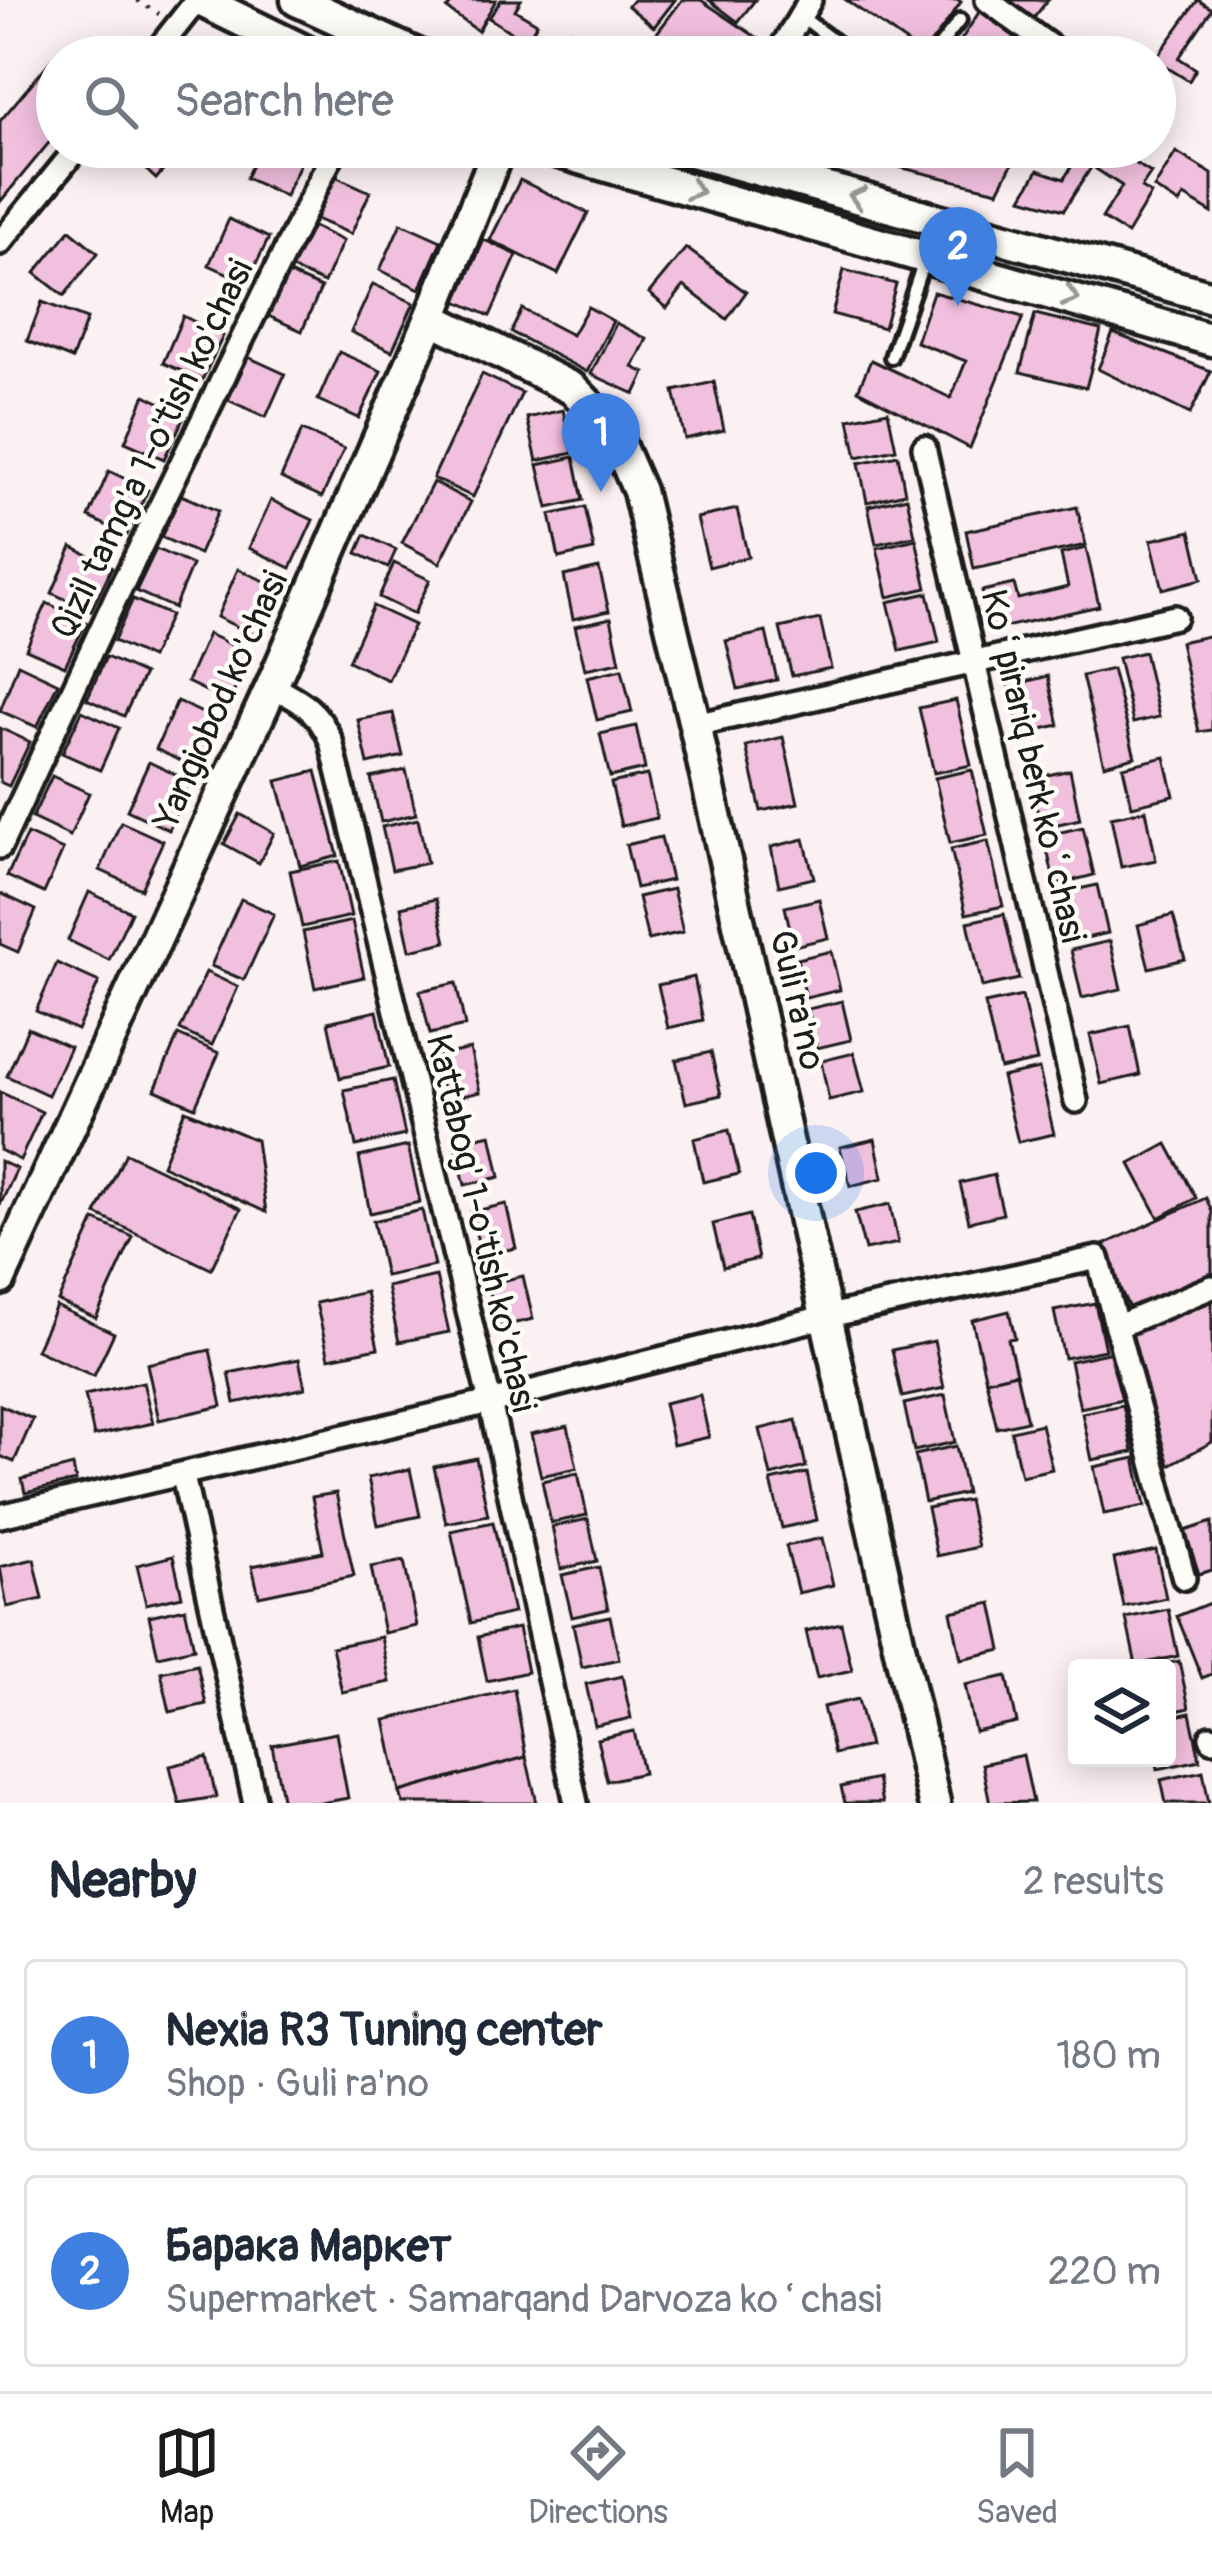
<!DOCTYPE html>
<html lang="en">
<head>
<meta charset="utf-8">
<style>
	:root { --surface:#fff; --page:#f2f2f3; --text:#1f2937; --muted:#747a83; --line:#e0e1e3; --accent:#1c1c1c }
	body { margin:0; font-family:Pangolin,sans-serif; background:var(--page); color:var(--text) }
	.controls { position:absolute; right:36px; bottom:36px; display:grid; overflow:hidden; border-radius:12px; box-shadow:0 6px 30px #0003 }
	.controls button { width:108px; height:108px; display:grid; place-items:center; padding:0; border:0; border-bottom:3px solid var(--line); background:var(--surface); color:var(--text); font:60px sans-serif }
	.you { position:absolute; left:816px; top:1173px; width:42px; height:42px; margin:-30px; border:9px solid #fff; border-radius:50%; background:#1a73e8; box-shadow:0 0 0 18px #1a73e833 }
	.badge { display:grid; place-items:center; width:78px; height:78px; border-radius:50%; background:var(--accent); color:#fff; font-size:39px; font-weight:700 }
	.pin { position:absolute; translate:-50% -99px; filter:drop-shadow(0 3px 6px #0008) }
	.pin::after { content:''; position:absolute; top:63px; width:42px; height:36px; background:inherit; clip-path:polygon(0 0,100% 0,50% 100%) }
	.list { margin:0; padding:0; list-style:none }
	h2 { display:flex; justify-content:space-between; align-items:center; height:156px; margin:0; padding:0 48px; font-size:51px }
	h2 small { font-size:39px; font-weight:400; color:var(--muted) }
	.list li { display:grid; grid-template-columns:78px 1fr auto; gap:36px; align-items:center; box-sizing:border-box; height:192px; margin:0 24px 24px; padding:0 24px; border:3px solid var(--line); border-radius:12px }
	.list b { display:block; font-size:45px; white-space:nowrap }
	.list p { margin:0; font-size:39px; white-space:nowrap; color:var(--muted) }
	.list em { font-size:39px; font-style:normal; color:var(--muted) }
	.icon { flex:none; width:66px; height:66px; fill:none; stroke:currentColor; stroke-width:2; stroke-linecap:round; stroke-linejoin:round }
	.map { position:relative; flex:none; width:1212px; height:1803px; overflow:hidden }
	.search { position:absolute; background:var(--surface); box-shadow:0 6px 30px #0003; left:36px; right:36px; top:36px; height:132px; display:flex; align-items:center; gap:30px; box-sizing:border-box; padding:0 42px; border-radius:66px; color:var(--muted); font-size:45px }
	.sheet { height:588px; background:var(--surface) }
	nav { display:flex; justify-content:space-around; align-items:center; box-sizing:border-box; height:168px; border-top:3px solid var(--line); background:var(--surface); font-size:33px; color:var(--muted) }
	nav a { display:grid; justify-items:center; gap:6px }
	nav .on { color:var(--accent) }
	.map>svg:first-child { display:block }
	.building { fill:#f2c0df; stroke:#1c1c1c; stroke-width:3 }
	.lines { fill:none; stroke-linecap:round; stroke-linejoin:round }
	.lane-casing { stroke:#1c1c1c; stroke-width:20 }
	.street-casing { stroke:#1c1c1c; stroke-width:30 }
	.secondary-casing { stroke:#1c1c1c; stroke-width:39 }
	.path { stroke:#1c1c1c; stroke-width:4.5; stroke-dasharray:3 9; stroke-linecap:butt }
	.lane { stroke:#fdfcf7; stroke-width:10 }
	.street { stroke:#fdfcf7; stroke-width:21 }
	.secondary { stroke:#fdfcf7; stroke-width:30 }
	.oneway { stroke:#989794 }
	.labels { text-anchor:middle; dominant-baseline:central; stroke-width:9; stroke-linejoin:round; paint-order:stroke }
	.street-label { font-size:36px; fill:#1c1c1c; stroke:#fdfcf7 }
</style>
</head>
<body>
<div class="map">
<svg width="1212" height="1803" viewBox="0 0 1212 1803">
	<rect width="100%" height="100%" fill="#fbf0f2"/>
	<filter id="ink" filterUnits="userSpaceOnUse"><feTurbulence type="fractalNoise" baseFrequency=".00833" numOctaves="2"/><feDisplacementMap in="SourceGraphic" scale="24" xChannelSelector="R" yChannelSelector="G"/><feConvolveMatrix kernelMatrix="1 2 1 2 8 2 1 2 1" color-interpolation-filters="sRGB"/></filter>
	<g filter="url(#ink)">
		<g class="building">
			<polygon points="454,0 496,0 478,31 447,9"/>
			<polygon points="501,0 521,0 515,10 537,23 526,42 489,18"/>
			<polygon points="633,0 675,0 654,27 628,6"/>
			<polygon points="682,0 701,0 771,47 766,57 714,57 686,38 671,57 661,57 647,46"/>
			<polygon points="709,0 755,0 738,22"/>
			<polygon points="846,0 958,0 961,2 924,55"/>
			<polygon points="999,0 1048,0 1029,24"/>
			<polygon points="1198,0 1212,9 1179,58 1196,69 1189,81 1155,60"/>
			<polygon points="983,6 1061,57 950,57"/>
			<polygon points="570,30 622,53 620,57 544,57 529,52 537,32 563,43"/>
			<polygon points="57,53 62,57 57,57 57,133 0,202 0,121"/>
			<polygon points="122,147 175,147 180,151 156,179"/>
			<polygon points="260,147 298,147 306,151 285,196 246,178"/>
			<polygon points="891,147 1021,147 998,191 882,163"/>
			<polygon points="1055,147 1104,147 1064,210 1022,198 1038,170 1064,179 1073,164 1053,150"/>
			<polygon points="1109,147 1151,173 1141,188 1151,194 1127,234 1102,218 1122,186 1096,169"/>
			<polygon points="1176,152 1212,174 1212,213 1184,196 1179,204 1154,188"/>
			<polygon points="333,175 370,192 351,234 313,218"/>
			<polygon points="520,180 588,213 558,274 490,240"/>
			<polygon points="229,219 269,238 247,282 209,265"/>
			<polygon points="401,223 441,241 420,289 380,270"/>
			<polygon points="307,224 343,241 324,283 287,267"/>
			<polygon points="70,230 98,253 64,296 35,273"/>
			<polygon points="484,240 517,255 490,316 457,301"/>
			<polygon points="686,248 746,292 727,319 684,286 667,308 649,293"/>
			<polygon points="844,270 896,284 884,328 832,314"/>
			<polygon points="284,272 321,288 302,331 264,314"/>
			<polygon points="373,284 414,303 392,351 351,332"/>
			<polygon points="933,292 1023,317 970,448 858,390 871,360 951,398 966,361 916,342"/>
			<polygon points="42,302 87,319 72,359 27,341"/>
			<polygon points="588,307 613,321 587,372 511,332 522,309 572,335"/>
			<polygon points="1035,314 1101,330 1086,388 1020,372"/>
			<polygon points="183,316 223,336 202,380 163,363"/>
			<polygon points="616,323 647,339 633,367 645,373 635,394 591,374"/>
			<polygon points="1113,333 1211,371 1190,414 1098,369"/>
			<polygon points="339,352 381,371 359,418 318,400"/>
			<polygon points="248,357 285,374 266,417 228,400"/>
			<polygon points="482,374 522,393 473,497 433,478"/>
			<polygon points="714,382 724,430 685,439 674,391"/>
			<polygon points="145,395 185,415 164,459 125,442"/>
			<polygon points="563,410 573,453 537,461 527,418"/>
			<polygon points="888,411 896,449 857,457 849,419"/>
			<polygon points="302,430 344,449 322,497 281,478"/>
			<polygon points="898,455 905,493 867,502 859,463"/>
			<polygon points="574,457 583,500 548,508 538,465"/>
			<polygon points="109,471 148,490 127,535 89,517"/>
			<polygon points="433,482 471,502 440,563 402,543"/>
			<polygon points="181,495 218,511 199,554 161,537"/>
			<polygon points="907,497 915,536 876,544 868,506"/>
			<polygon points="271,500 313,520 291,568 249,548"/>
			<polygon points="585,507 594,550 559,558 550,515"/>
			<polygon points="1077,507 1086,545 974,569 966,531"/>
			<polygon points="737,509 748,557 709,567 697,518"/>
			<polygon points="1191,531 1202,579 1163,589 1151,540"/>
			<polygon points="365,535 396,550 388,568 357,553"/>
			<polygon points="916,539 927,588 888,597 877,548"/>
			<polygon points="72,547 112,567 91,611 52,593"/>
			<polygon points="1086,548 1099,606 992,630 982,591 1014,584 1018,599 1068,587 1061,554"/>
			<polygon points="156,549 192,565 174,608 136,591"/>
			<polygon points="394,563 430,580 414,614 379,597"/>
			<polygon points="599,568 609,611 573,619 564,576"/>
			<polygon points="238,569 280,588 258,637 217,617"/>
			<polygon points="928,593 939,642 900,651 888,602"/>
			<polygon points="133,599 170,615 151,658 114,641"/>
			<polygon points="47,603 86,622 65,666 26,649"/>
			<polygon points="373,606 414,625 388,680 348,661"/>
			<polygon points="611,618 620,662 585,669 575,626"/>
			<polygon points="820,619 831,668 792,676 780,628"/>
			<polygon points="766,632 777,680 738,689 726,641"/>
			<polygon points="208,634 251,654 229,702 187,682"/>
			<polygon points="1212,635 1212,730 1199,732 1180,642"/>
			<polygon points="1144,652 1159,717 1133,723 1118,658"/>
			<polygon points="106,657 144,674 124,716 87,699"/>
			<polygon points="18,664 58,683 37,727 0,711"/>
			<polygon points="622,669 632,712 597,720 587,677"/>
			<polygon points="1112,669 1135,757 1104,765 1082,676"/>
			<polygon points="1048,676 1059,725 1020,734 1009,686"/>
			<polygon points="956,700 971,765 934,773 919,708"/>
			<polygon points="177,701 219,721 197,769 156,749"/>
			<polygon points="82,711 119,728 100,770 62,753"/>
			<polygon points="393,713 403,756 368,764 358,720"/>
			<polygon points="636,726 645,769 610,777 600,734"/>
			<polygon points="0,728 30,742 9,786 0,782"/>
			<polygon points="783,737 798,803 761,811 746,746"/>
			<polygon points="1165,757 1174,796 1132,806 1123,767"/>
			<polygon points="149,762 191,782 169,830 127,810"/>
			<polygon points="406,770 416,814 381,822 371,778"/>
			<polygon points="972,770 987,835 950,843 935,778"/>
			<polygon points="1070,770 1080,819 1041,828 1030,779"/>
			<polygon points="316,771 338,856 300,866 277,781"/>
			<polygon points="647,775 657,818 621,826 611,783"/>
			<polygon points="52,776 89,793 70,836 32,818"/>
			<polygon points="1146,810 1156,860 1121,867 1111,817"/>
			<polygon points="240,814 274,833 259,863 224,844"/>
			<polygon points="418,819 427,863 392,870 382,827"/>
			<polygon points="121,822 163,841 141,889 100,870"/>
			<polygon points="1083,827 1094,875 1055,885 1044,836"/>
			<polygon points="27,834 63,850 44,893 7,876"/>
			<polygon points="661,837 671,880 636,888 626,845"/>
			<polygon points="804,839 814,878 779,886 771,847"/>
			<polygon points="988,841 1003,906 966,914 951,849"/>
			<polygon points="339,861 351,916 302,927 290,871"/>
			<polygon points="1097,885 1108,933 1068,942 1057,894"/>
			<polygon points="673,889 683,932 648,940 638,897"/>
			<polygon points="89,892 131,912 109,960 68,940"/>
			<polygon points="0,893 36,910 18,952 0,944"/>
			<polygon points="241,899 274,914 244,980 211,966"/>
			<polygon points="436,899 446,942 410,950 401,907"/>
			<polygon points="819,899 828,938 794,946 785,907"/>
			<polygon points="1004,914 1019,979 982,987 968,922"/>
			<polygon points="1173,915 1185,959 1149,968 1138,925"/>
			<polygon points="352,921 364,977 315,988 303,932"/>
			<polygon points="1110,941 1121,989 1082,998 1071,950"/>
			<polygon points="831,951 840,990 806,998 797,959"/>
			<polygon points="57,963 99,982 77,1030 36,1011"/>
			<polygon points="206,972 238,987 212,1045 180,1030"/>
			<polygon points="694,977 703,1020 668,1028 658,985"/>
			<polygon points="456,983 465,1026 430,1034 420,991"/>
			<polygon points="1022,996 1037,1061 1000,1069 985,1004"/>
			<polygon points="842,1001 851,1040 817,1048 808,1009"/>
			<polygon points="377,1011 389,1067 340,1078 328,1022"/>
			<polygon points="1130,1026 1140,1075 1101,1084 1090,1035"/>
			<polygon points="28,1028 70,1047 48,1095 7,1076"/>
			<polygon points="178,1035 219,1053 195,1107 155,1090"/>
			<polygon points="470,1049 480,1092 445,1100 435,1057"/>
			<polygon points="711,1052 721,1095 686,1103 676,1060"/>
			<polygon points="854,1053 864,1092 829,1100 821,1061"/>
			<polygon points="1039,1069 1054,1134 1018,1142 1002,1077"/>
			<polygon points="393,1080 405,1135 356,1146 344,1090"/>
			<polygon points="0,1092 42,1112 20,1160 0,1150"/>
			<polygon points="185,1110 256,1140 266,1212 162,1165"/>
			<polygon points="729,1130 739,1174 703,1182 694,1139"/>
			<polygon points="491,1134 500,1177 465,1185 455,1142"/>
			<polygon points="875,1139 883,1178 850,1186 840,1147"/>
			<polygon points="1167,1144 1196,1198 1159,1218 1130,1164"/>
			<polygon points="408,1146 420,1202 370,1213 359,1157"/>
			<polygon points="126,1153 241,1209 211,1269 96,1214"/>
			<polygon points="0,1161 17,1169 0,1205"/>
			<polygon points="994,1175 1003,1214 969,1222 960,1183"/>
			<polygon points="1206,1198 1212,1212 1212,1281 1133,1317 1101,1246"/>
			<polygon points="506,1204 516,1248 481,1255 471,1212"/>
			<polygon points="890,1204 898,1243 865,1250 855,1212"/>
			<polygon points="422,1210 434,1266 385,1276 373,1221"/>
			<polygon points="749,1215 758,1259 723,1267 713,1224"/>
			<polygon points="95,1220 133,1237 96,1318 58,1301"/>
			<polygon points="436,1276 449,1332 399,1342 387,1287"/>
			<polygon points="523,1276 533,1319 498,1327 488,1284"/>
			<polygon points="366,1292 378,1348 329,1358 316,1303"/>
			<polygon points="1212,1301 1212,1442 1169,1465 1129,1333"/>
			<polygon points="1095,1303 1105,1350 1064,1358 1054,1311"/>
			<polygon points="56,1306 114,1333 94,1376 36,1350"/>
			<polygon points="1009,1311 1015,1338 1008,1339 1016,1373 986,1380 972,1320"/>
			<polygon points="934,1341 944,1388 902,1397 892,1350"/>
			<polygon points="210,1350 222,1406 159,1420 147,1364"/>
			<polygon points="1112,1352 1122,1399 1080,1408 1070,1361"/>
			<polygon points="299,1359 305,1388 235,1403 229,1373"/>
			<polygon points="1016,1373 1027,1421 997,1428 986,1380"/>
			<polygon points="143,1382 153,1423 94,1436 85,1395"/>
			<polygon points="700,1395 709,1437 673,1445 664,1403"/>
			<polygon points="945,1395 955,1442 914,1451 904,1404"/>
			<polygon points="0,1405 33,1419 14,1462 0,1456"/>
			<polygon points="1123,1405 1133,1452 1092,1460 1082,1413"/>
			<polygon points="796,1420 806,1467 771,1476 760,1429"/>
			<polygon points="1041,1424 1052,1469 1021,1476 1011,1431"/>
			<polygon points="568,1426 577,1468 541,1476 531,1434"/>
			<polygon points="956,1446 966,1493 925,1502 915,1455"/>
			<polygon points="476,1458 488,1515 446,1523 434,1467"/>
			<polygon points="1135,1458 1145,1506 1104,1514 1094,1467"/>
			<polygon points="73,1466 76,1481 25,1493 22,1479"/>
			<polygon points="410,1469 420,1516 378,1525 368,1478"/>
			<polygon points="578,1473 587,1515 551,1523 542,1481"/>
			<polygon points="807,1473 817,1520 782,1528 771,1481"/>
			<polygon points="336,1493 354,1576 259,1596 252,1566 323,1552 312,1497"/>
			<polygon points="968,1500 978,1547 937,1556 927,1508"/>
			<polygon points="588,1519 597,1561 561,1569 552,1527"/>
			<polygon points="493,1522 513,1613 471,1623 451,1531"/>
			<polygon points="1212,1522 1212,1570 1199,1574 1185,1531"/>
			<polygon points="822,1538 833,1585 798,1593 786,1546"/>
			<polygon points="1156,1550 1166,1598 1124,1607 1114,1559"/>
			<polygon points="173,1556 182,1596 146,1604 137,1565"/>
			<polygon points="34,1559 43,1599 7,1607 0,1567"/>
			<polygon points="404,1561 417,1626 384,1633 371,1567"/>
			<polygon points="599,1567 608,1609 572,1617 562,1575"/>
			<polygon points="1212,1602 1212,1674 1202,1678 1177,1616"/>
			<polygon points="992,1603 1002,1650 961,1659 951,1612"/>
			<polygon points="185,1608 194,1648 158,1656 149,1616"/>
			<polygon points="1168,1609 1178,1656 1136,1665 1126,1618"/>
			<polygon points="610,1616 619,1659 582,1667 573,1624"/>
			<polygon points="841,1623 852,1670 817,1678 806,1631"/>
			<polygon points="518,1628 527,1672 487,1681 478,1637"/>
			<polygon points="381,1637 390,1682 342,1692 332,1647"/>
			<polygon points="1179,1661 1189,1708 1167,1713 1167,1668 1148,1668"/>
			<polygon points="197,1664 206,1704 170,1712 161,1672"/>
			<polygon points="622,1676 631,1718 595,1726 586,1684"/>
			<polygon points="1007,1676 1017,1723 975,1732 965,1685"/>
			<polygon points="514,1689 526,1757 400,1792 385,1720"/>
			<polygon points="858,1699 869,1746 834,1754 823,1707"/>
			<polygon points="1190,1713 1200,1760 1158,1769 1156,1758 1167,1758 1167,1718"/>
			<polygon points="634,1731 643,1773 607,1781 597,1739"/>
			<polygon points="336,1733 348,1798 321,1803 283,1803 272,1745"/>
			<polygon points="1023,1755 1033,1802 990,1803 982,1764"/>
			<polygon points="207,1757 216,1797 179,1803 170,1766"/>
			<polygon points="526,1757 537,1803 403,1803 400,1792"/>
			<polygon points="1203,1771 1209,1803 1166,1803 1161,1780"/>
			<polygon points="877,1779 882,1803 845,1803 841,1787"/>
		</g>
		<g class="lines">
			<g class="lane-casing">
				<g id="lane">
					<polyline points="802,17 855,57"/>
					<polyline points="931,57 960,20"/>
					<polyline points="891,357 925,258"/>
				</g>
			</g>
			<g class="street-casing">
				<g id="street">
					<polyline points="987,0 1051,47"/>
					<polyline points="152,57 197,0"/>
					<polyline points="776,57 810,0"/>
					<polyline points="0,243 78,147"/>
					<polyline points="924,447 1076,1101"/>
					<path d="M272 686C301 701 318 710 331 741L490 1402 576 1803"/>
					<polyline points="695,725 1175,617"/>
					<polyline points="0,847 117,595 336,147"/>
					<polyline points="1116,1327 1212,1287"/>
					<polyline points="183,1476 255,1803"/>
					<polyline points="0,1516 490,1402 828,1316 1098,1258 1184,1578"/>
					<polyline points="1211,1737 1212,1740"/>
				</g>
			</g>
			<g class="secondary-casing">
				<g id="secondary">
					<polyline points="200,0 316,57"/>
					<polyline points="297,0 421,57"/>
					<polyline points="542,147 1212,340"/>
					<polyline points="678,147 1212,297"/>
					<polyline points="431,318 573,389 612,429 639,491 695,725 934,1803"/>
					<polyline points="0,1279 272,686 431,318 499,147"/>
				</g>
			</g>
			<polyline class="path" points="137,0 159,14"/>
			<use href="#lane" class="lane"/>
			<use href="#street" class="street"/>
			<use href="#secondary" class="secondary"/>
		</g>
		<defs><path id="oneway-chevron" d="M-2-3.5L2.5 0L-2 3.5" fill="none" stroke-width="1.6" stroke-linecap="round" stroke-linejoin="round" transform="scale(3)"/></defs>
		<g class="oneway">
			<use href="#oneway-chevron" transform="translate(695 190) rotate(16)"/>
			<use href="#oneway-chevron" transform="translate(857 197) rotate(-164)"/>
			<use href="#oneway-chevron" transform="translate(1071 297) rotate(16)"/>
		</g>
	</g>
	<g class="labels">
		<g class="street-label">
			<text transform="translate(152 449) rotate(-64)">Qizil tamg'a 1-o'tish ko'chasi</text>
			<text transform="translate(221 700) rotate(-66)">Yangiobod ko'chasi</text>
			<text transform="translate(1033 766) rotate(77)">Koʻpirariq berk koʻchasi</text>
			<text transform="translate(797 1000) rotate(77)">Guli ra'no</text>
			<text transform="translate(481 1223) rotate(77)">Kattabog' 1-o'tish ko'chasi</text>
		</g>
	</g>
</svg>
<div class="controls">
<button><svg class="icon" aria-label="layers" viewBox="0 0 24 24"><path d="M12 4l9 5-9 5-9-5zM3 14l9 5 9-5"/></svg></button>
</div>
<div class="you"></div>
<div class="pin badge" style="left:601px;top:492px;background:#3f7fe0">1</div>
<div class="pin badge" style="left:958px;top:306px;background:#3f7fe0">2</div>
<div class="search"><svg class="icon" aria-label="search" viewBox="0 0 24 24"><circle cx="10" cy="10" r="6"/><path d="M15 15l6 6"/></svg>Search here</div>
</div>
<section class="sheet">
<h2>Nearby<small>2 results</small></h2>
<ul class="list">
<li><span class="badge" style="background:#3f7fe0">1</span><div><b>Nexia R3 Tuning center</b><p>Shop · Guli ra'no</p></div><em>180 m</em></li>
<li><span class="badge" style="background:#3f7fe0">2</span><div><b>Барака Маркет</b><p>Supermarket · Samarqand Darvoza koʻchasi</p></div><em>220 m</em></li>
</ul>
</section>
<nav>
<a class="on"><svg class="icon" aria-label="map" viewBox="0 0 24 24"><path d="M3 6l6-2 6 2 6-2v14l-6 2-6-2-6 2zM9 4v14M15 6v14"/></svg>Map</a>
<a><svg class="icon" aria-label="directions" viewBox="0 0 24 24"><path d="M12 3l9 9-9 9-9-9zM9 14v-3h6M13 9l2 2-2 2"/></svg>Directions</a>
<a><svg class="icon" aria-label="saved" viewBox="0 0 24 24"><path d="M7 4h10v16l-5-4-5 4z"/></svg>Saved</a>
</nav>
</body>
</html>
